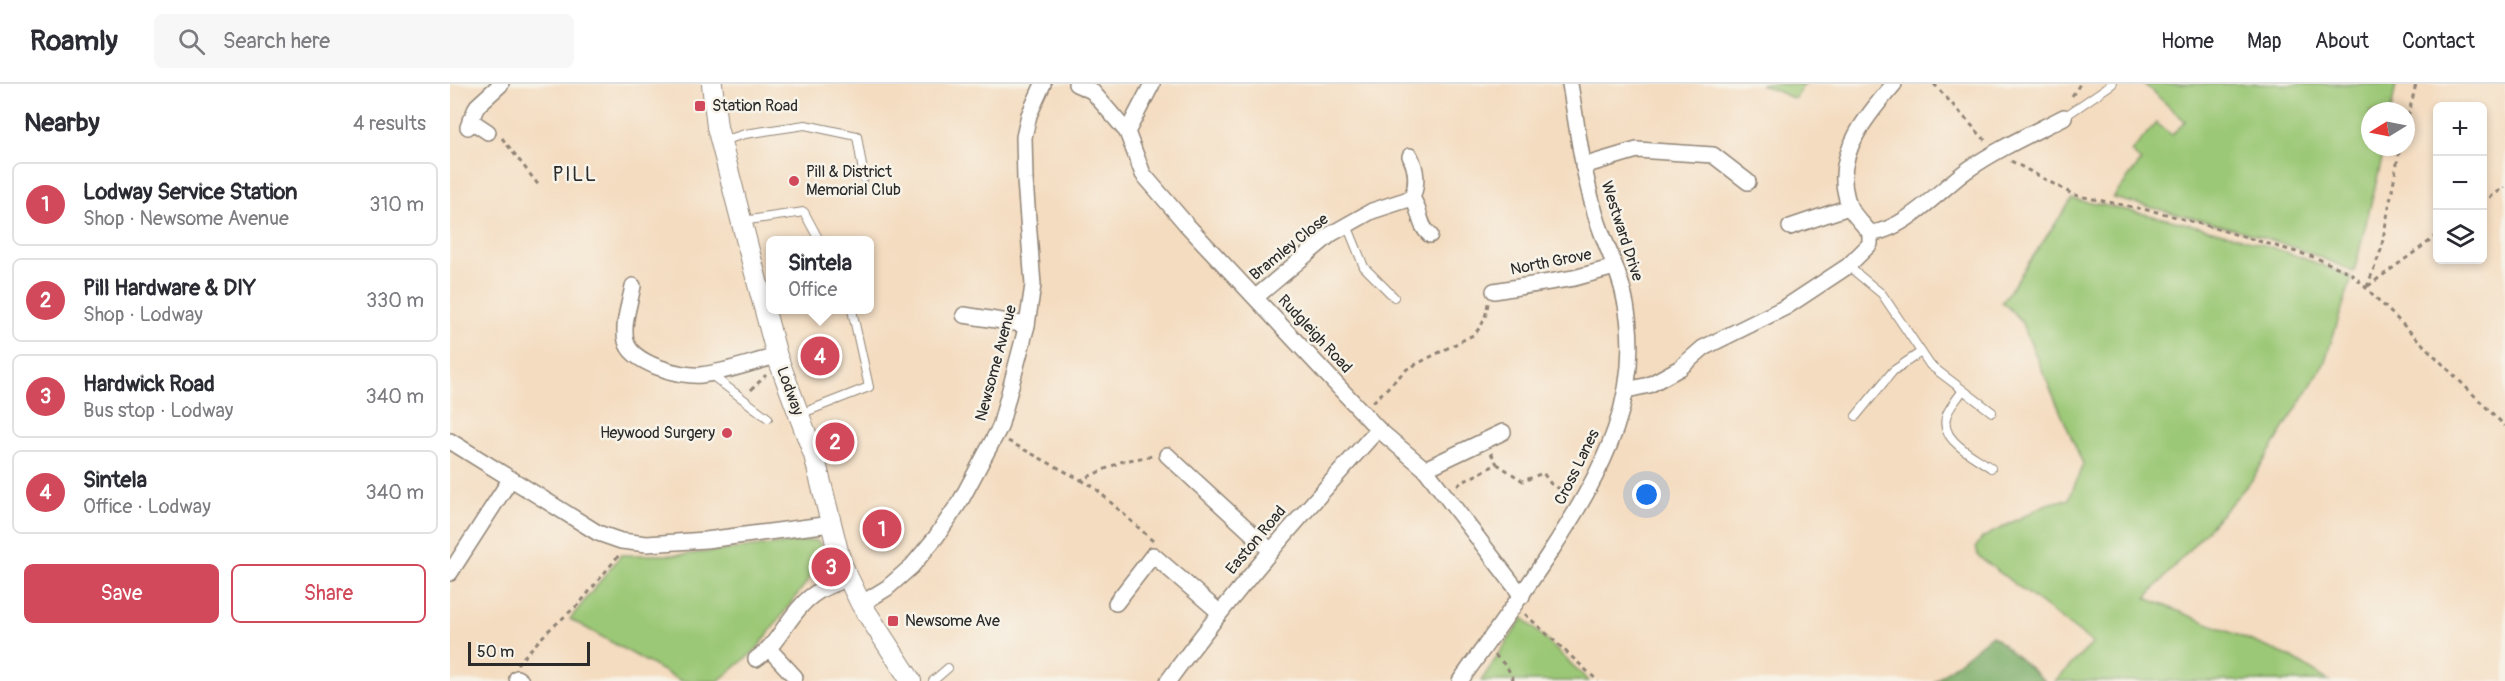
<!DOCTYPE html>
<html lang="en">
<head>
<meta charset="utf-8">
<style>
	:root { --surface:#fff; --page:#f7f7f7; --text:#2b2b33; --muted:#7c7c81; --line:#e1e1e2; --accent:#d1495b }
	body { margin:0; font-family:Pangolin,sans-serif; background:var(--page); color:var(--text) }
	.controls { position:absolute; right:18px; top:18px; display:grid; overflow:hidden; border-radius:9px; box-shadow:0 3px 9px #0003 }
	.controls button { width:54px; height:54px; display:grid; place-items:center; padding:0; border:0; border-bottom:2px solid var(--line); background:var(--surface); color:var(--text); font:30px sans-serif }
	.compass { position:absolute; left:1911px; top:18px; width:54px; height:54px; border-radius:50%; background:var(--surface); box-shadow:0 3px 9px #0003; rotate:260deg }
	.scale { position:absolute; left:18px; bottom:15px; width:122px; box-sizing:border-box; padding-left:6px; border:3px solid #2b2b2b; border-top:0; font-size:16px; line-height:21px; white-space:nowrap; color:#2b2b2b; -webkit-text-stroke:4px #f7f3e8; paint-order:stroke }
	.you { position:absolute; left:1197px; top:411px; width:21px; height:21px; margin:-15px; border:4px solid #fff; border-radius:50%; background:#1a73e8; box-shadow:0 0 0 9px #1a73e833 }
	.badge { display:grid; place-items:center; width:39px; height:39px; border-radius:50%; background:var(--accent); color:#fff; font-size:20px; font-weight:700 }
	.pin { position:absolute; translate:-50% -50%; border:3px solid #fff; box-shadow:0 2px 6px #0006 }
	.popup { position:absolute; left:316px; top:152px; width:108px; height:78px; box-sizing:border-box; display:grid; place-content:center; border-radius:9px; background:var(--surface); filter:drop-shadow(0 2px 4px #0005); font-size:20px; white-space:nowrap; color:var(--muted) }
	.popup b { font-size:22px; color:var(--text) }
	.popup::after { content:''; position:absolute; left:50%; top:100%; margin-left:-12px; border:12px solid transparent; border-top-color:var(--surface) }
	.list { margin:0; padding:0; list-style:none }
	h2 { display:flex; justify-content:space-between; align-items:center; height:78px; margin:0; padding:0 24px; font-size:26px }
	h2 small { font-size:20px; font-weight:400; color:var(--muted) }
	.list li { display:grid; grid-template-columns:39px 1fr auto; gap:18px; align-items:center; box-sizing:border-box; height:84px; margin:0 12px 12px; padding:0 12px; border:2px solid var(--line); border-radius:9px }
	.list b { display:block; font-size:22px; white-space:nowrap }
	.list p { margin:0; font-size:20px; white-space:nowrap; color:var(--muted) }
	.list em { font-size:20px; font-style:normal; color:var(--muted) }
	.actions { display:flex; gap:12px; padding:18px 24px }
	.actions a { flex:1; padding:14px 0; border:2px solid var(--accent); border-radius:9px; text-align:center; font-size:21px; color:var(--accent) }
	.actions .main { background:var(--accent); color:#fff }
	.icon { flex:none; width:33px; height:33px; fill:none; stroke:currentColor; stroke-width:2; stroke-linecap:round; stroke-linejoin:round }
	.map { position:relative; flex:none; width:2055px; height:597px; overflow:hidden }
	header { display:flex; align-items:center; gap:36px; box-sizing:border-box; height:84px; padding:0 30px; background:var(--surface); border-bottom:2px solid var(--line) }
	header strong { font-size:28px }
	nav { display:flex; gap:33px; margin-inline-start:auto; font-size:21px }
	.search { width:420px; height:54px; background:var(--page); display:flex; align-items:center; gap:15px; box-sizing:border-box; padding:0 21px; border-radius:9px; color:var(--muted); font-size:22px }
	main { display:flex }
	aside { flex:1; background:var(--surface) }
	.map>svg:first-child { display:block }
	.green { fill:#9bc876; stroke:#637a50; stroke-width:1.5 }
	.forest { fill:#7cac67; stroke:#546c49; stroke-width:1.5 }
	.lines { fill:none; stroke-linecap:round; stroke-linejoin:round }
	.service-casing { stroke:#908476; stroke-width:10 }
	.minor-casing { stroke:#908476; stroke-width:18 }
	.tertiary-casing { stroke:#908476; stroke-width:22 }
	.path { stroke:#908476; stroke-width:3; stroke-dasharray:4.5 4.5; stroke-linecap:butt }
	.service { stroke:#fff; stroke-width:8 }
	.minor { stroke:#fff; stroke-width:15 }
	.tertiary { stroke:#fff; stroke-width:20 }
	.poi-dot { fill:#d1495b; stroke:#f7f3e8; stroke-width:2 }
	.labels { text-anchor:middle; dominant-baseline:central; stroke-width:5; stroke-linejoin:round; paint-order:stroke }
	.poi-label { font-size:16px; fill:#2b2b2b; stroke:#f7f3e8; text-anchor:start }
	.street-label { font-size:16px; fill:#2b2b2b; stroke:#f7f3e8 }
	.quarter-label { font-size:20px; letter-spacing:1.5px; fill:#2b2b2b; stroke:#f7f3e8 }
</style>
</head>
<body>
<header>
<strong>Roamly</strong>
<div class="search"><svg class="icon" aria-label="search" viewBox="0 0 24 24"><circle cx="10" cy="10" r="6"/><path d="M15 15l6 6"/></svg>Search here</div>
<nav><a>Home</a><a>Map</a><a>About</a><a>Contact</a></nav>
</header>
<main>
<aside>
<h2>Nearby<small>4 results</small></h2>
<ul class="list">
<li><span class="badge">1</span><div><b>Lodway Service Station</b><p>Shop · Newsome Avenue</p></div><em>310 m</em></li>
<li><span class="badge">2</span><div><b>Pill Hardware &amp; DIY</b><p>Shop · Lodway</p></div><em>330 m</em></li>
<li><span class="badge">3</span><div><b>Hardwick Road</b><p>Bus stop · Lodway</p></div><em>340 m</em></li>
<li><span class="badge">4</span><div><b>Sintela</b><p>Office · Lodway</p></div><em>340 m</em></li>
</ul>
<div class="actions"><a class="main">Save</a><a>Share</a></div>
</aside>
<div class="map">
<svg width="2055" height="597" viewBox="0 0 2055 597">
	<rect width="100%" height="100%" fill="#f7f3e8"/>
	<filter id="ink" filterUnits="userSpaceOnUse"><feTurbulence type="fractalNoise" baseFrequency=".0167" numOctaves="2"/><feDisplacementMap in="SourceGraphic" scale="12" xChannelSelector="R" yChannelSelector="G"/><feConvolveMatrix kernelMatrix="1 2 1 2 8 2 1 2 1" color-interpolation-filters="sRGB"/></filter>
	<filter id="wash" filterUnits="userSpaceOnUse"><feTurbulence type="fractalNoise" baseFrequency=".008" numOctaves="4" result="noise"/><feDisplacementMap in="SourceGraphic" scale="24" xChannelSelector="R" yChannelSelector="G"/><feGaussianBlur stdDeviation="1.35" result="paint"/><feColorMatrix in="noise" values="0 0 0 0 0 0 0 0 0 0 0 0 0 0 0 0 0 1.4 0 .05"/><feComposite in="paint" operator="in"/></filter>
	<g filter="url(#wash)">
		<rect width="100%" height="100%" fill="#f4dcc0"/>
		<g class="green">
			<polygon points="1310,0 1354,0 1345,15"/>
			<path d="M1694 0H1946L1941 27H1920V63H1935L1904 188C1828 152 1744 134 1663 114L1691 77 1681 68 1706 39 1722 51 1735 37Z"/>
			<path d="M1622 115C1717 134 1814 154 1902 194L1874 280 1802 396 1696 514 1841 573 1879 597H1605L1643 559 1528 472 1526 463 1532 454 1597 420 1619 415 1633 380 1570 235 1552 218Z"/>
			<path d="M365 456C376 463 380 471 377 484L364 483 359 495 306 566 268 597H231L120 535 171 471H232Z"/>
			<polygon points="1073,534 1139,597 1031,597"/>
		</g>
		<polygon class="forest" points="1542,551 1595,597 1485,597"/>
	</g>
	<g filter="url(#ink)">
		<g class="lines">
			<g class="service-casing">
				<g id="service">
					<polyline points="1614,33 1662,0"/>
					<polyline points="272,57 295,50 355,41 407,52 414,94"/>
					<polyline points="292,137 354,128 369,156"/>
					<polyline points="897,141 914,183 944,213"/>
					<polyline points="1398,182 1432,210 1480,281 1542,328"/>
					<polyline points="260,290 318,334"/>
					<path d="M1513 306C1508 314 1501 321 1497 330 1487 356 1525 372 1541 384"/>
					<polyline points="350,330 419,303 402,226"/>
					<polyline points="1406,332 1443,287 1471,268"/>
					<polyline points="483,597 498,584"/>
				</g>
			</g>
			<g class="minor-casing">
				<g id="minor">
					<polyline points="626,0 642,7 677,48 693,90 736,140 928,345 975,385 1072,512"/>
					<polyline points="20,36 38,48"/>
					<polyline points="18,43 27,22 51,0"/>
					<polyline points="677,48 702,0"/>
					<path d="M960 72C967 86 968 99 962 114"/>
					<polyline points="1133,82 1187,66 1263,71 1298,98"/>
					<path d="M962 114C971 126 968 141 980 151"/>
					<polyline points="1340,143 1399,123"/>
					<path d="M1420 149C1453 147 1490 106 1516 87 1547 65 1581 50 1614 33"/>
					<path d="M1420 149C1414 141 1405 133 1400 124 1398 120 1397 115 1396 111 1385 69 1418 30 1444 0"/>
					<path d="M183 202C180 219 172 240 176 257 181 279 230 293 251 291 276 288 303 278 327 272"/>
					<polyline points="1044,207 1124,194 1165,183"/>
					<polyline points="806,213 881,150 922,127 962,114"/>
					<polyline points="514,231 577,241"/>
					<polyline points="1177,306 1199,301 1230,284 1253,264 1336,223 1398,182 1420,160 1420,149"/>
					<polyline points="0,357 148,449 171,457 197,460 256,456 381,440"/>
					<polyline points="717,371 820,466"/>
					<polyline points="975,385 1053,348"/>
					<polyline points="0,489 60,396"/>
					<polyline points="666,519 703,471 769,528"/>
					<polyline points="411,520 437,504 462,482 486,453 511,416 550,343 577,241 583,201 575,96 574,53 579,31 593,0"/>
					<polyline points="320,566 345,593"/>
					<path d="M306 575C327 561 334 540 352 521 364 507 380 501 397 495"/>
					<polyline points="67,594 71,597"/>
					<path d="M718 597C783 508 855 427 928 345"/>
					<path d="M1010 597C1040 555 1071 513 1099 470 1152 389 1198 307 1173 207 1166 179 1151 153 1144 125 1132 84 1127 42 1120 0"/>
				</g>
			</g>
			<g class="tertiary-casing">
				<polyline id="tertiary" points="262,0 267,43 302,178 327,272 364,371 391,479 411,520 461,597"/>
			</g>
			<g class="path">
				<polyline points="1484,0 1535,56"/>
				<polyline points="1622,12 1630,0"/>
				<polyline points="1956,41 1966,0"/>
				<polyline points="52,54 90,103"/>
				<polyline points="1561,77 1624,111 1712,129 1864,173 1901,189 2055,342"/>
				<polyline points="2032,119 2055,103"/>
				<polyline points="1918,202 1988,151"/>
				<polyline points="1917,203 1931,166 1950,63"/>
				<polyline points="301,306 316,291"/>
				<path d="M923 318 957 285 1023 251C1033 242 1036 233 1038 219"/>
				<polyline points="558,357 631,396 673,377 702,372"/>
				<polyline points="1041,369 1047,380"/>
				<polyline points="631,396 644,403 703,457"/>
				<polyline points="1007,401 1047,380 1073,397 1093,389 1101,400 1119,410"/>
				<polyline points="1075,530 1148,597"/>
				<polyline points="1045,571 1057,583 1064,597"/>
				<polyline points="67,580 98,547 130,519 169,471"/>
			</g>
			<use href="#service" class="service"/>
			<use href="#minor" class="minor"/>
			<use href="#tertiary" class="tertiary"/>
		</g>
	</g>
	<g class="poi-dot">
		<rect x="244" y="16" width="12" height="12" rx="3"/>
		<circle cx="344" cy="97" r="6"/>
		<circle cx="277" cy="349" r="6"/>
		<rect x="437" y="531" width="12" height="12" rx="3"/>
	</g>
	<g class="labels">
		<g class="poi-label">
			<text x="262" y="22">Station Road</text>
			<text x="356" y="88">Pill &amp; District<tspan x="356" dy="18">Memorial Club</tspan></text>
			<text x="265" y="349" text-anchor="end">Heywood Surgery</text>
			<text x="455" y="537">Newsome Ave</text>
		</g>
		<g class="street-label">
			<text transform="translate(1172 147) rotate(72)">Westward Drive</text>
			<text transform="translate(839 163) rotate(-39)">Bramley Close</text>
			<text transform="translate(1101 178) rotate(-11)">North Grove</text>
			<text transform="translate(865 250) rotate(47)">Rudgleigh Road</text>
			<text transform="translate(546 279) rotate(-75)">Newsome Avenue</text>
			<text transform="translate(340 307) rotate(70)">Lodway</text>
			<text transform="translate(1127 383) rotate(-64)">Cross Lanes</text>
			<text transform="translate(806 456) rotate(-50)">Easton Road</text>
		</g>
		<g class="quarter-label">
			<text x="125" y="90">PILL</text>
		</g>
	</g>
</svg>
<div class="controls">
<button>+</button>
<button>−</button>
<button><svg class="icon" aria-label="layers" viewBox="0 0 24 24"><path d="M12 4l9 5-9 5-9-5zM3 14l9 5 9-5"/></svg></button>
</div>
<svg class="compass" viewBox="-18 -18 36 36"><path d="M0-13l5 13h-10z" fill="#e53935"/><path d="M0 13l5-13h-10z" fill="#7c7c81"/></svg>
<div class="scale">50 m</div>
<div class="you"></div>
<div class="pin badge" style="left:432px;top:445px">1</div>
<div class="pin badge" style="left:385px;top:358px">2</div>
<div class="pin badge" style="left:381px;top:483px">3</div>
<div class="pin badge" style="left:370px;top:272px">4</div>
<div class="popup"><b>Sintela</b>Office</div>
</div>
</main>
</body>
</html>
